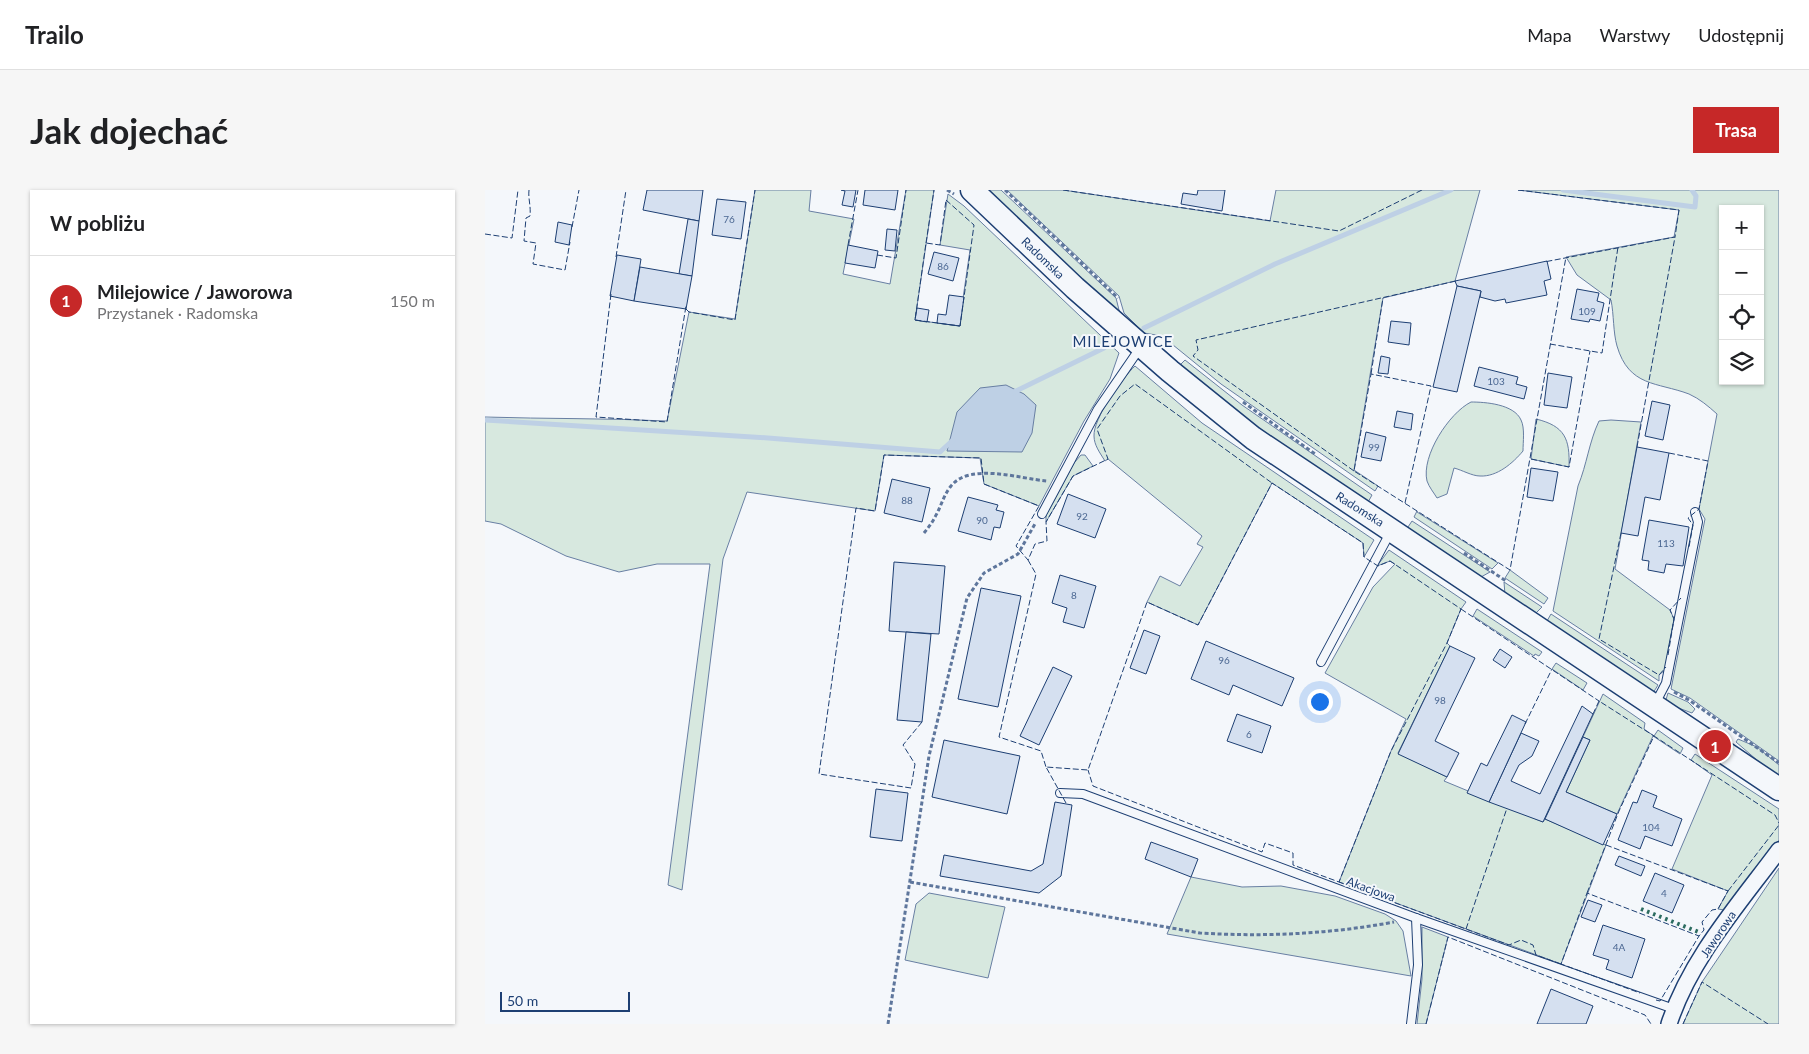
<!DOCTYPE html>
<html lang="pl">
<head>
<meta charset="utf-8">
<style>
	:root { --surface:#fff; --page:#f6f6f6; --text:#202124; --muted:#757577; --line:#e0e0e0; --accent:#c62828 }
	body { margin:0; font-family:Lato,sans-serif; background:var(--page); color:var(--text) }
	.controls { position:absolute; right:15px; top:15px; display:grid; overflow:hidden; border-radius:0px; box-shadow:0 1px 4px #0004 }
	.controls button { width:45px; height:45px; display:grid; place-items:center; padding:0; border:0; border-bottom:1px solid var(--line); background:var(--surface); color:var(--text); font:25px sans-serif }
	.scale { position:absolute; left:15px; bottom:12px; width:130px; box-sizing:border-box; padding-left:5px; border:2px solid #1d3f73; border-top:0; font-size:14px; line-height:18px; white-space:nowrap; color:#1d3f73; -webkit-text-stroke:4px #f4f7fb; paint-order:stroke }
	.you { position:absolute; left:834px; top:511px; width:18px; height:18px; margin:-12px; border:4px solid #fff; border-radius:50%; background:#1a73e8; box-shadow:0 0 0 8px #1a73e833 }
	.badge { display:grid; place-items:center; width:32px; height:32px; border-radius:50%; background:var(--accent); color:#fff; font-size:16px; font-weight:700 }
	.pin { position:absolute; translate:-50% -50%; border:2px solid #fff; box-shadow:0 1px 5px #0006 }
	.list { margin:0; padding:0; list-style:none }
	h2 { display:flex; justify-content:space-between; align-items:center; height:65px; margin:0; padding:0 20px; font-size:21px }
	h2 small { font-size:16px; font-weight:400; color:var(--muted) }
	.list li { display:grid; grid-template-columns:32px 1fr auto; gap:15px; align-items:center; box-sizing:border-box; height:90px; padding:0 20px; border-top:1px solid var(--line) }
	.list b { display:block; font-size:19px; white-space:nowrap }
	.list p { margin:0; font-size:16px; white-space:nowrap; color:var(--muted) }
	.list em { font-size:16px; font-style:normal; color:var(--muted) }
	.icon { flex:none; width:28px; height:28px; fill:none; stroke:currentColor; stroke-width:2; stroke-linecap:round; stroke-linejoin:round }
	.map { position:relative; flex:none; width:1294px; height:834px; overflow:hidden; border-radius:0px }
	header { display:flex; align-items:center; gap:30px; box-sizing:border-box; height:70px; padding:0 25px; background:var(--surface); border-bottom:1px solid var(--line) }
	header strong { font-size:24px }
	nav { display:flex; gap:28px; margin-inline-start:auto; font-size:18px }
	.intro { display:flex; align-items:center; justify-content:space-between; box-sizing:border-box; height:120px; padding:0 30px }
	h1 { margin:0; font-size:35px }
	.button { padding:12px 22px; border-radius:0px; background:var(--accent); color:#fff; font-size:18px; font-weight:700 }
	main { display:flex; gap:30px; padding:0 30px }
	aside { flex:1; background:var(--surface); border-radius:0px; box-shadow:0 1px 4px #0004 }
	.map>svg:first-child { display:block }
	.green { fill:#d7e8df; stroke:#687fa3; fill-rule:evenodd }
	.water { fill:#bed0e5; stroke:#687fa3 }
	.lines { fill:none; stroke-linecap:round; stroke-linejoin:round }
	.stream { stroke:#bed0e5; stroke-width:5 }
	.building { fill:#d5e0f0; stroke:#1d3f73 }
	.lane-casing { stroke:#1d3f73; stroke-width:10 }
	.street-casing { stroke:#1d3f73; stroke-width:18 }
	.secondary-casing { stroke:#1d3f73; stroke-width:25 }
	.path { stroke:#5e769c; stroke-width:3; stroke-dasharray:4 2.5; stroke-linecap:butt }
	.lane { stroke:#f4f7fb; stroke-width:8 }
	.street { stroke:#f4f7fb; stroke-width:15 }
	.secondary { stroke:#f4f7fb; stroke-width:22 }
	.hedge { stroke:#2c6c60; stroke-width:4; stroke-dasharray:2.5 4; stroke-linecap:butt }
	.fence { stroke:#1d3f73; stroke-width:1; stroke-dasharray:6 2.5; stroke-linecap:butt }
	.labels { text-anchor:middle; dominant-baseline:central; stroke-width:4; stroke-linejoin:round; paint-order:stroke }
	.number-label { font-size:10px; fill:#4b6792 }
	.street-label { font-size:12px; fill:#1d3f73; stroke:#f4f7fb }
	.quarter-label { font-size:15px; letter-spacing:1px; fill:#1d3f73; stroke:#f4f7fb }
</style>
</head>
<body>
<header>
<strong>Trailo</strong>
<nav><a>Mapa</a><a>Warstwy</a><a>Udostępnij</a></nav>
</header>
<div class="intro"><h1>Jak dojechać</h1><a class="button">Trasa</a></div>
<main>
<aside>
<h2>W pobliżu<small></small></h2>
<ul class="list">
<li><span class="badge">1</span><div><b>Milejowice / Jaworowa</b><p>Przystanek · Radomska</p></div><em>150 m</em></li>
</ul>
</aside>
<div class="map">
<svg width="1294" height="834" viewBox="0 0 1294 834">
	<rect width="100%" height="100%" fill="#f4f7fb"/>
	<g class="green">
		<path d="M270 0H326L324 21 369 29 358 84 405 94 421 0H449L430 130 474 136 485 60 455 55 463 4 479 16 634 163 625 189 599 231 554 316 499 294 495 268 399 265 390 321 262 302 238 369 197 700 183 695 225 374H172L134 382 81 366 16 334 0 331V227C61 229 121 228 182 231L204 122 250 129Z"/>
		<polygon points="503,0 516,0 631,108 636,128"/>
		<polygon points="522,0 578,0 785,31 791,0 995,0 970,91 898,108 869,280 893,296 890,301 736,194 677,146 659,143 639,123 634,106"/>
		<path d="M1033 0H1294V571L1205 508 1186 499 1220 329 1214 319 1232 224C1223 216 1215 209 1204 204 1172 192 1144 197 1132 156 1128 142 1129 125 1126 110L1092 85 1081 67 1189 47 1194 20ZM1238 19H1275V191H1238Z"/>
		<polygon points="700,170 757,215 887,305 882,314 741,216 694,176"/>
		<path d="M650 176 717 233 889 350 879 367 878 353 787 293 713 435 662 412 675 386 695 396 718 357 712 354 717 346 623 269 620 271C615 263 609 255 609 246 608 229 637 188 650 176Z"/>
		<path d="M986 212C1000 212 1029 214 1036 230 1040 238 1038 252 1038 261 1028 273 1012 287 995 286 987 286 977 280 969 278L962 304 952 308C949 303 944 297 942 291 936 266 964 223 986 212Z"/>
		<path d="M1051 229C1080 236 1085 249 1084 277L1046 269Z"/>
		<path d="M1126 230 1156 232 1130 379 1185 420 1189 429 1180 480 1174 485V491L1068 421 1093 296C1102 274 1104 252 1114 231Z"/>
		<polygon points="596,265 600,265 608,276 588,286 561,332 561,325 589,273"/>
		<polygon points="932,321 932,322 1013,373 1007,379 929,327"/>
		<polygon points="927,331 1005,382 996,387 921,340"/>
		<polygon points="904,360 981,412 976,419 962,453 965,456 913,563 962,587 959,591 1058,632 1060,629 1121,655 1076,774 854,692 906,561 921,529 840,483 888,397 910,374 905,371 892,376"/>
		<polygon points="1025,380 1063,408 1059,414 1020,388"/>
		<polygon points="1019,392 1057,417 1051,423 1020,405"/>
		<polygon points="992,419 1057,462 1054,466 1050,464 1049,466 988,426"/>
		<polygon points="1066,424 1173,495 1168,503 1062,431"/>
		<polygon points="1071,473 1102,493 1098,500 1067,479"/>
		<polygon points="1183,503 1203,512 1210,519 1207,523 1180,513"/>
		<polygon points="1118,504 1160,533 1159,539 1169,546 1173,540 1198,558 1195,564 1168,546 1132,624 1081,602 1105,550 1098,547"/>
		<polygon points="1253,549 1272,557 1294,575 1294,589 1251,552"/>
		<polygon points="1210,564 1294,619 1294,650 1239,720 1233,719 1243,701 1187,679 1227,585 1206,570"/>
		<polygon points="1294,678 1294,834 1198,834 1217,792"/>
		<polygon points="706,687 757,697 796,696 850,706 900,724 911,731 918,741 926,786 682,744"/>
		<polygon points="444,703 520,717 503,788 420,770 431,714"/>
		<polygon points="937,737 963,747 941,834 932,834 937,789"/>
	</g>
	<polygon class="water" points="521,195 539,204 551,215 547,243 537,262 462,261 472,222 495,198"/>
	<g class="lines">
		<g class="stream">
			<polyline points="1078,0 1210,17 1211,6 1207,0"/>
			<polyline points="659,138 790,74 966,0"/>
			<polyline points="527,203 619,158"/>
			<polyline points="0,230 283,248 455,262 468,250"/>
		</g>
	</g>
	<g class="building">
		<polygon points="162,0 218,0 214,31 158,20"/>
		<polygon points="356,0 371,0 368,17 357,15 360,1"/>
		<polygon points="380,0 413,0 410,20 378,15"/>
		<polygon points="713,0 740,0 737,21 696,14 698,3 712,5"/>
		<polygon points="232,9 261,12 256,49 227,45"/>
		<polygon points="203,29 214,31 207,86 194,84"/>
		<polygon points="73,32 87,35 84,55 70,52"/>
		<polygon points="402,39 412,40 410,61 400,60"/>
		<polygon points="363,55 393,61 390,78 360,73"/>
		<polygon points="449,62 474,68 468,91 443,84"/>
		<polygon points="132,65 156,69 149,111 125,106"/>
		<polygon points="1062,71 1066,89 1059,91 1062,105 1021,113 1020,109 1010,111 995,107 996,101 972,96 970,91"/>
		<polygon points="155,77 207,86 201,119 149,111"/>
		<polygon points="972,96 996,101 972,202 948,197"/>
		<polygon points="1092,99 1114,103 1112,111 1119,113 1115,131 1105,129 1104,132 1086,129"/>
		<polygon points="464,105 479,107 475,136 452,133 453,124 461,125"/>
		<polygon points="432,118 444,120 442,132 430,130"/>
		<polygon points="906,131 926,133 924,155 903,152"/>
		<polygon points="896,166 905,168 903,184 893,183"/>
		<polygon points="994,177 1033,187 1031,194 1042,197 1039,209 989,196"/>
		<polygon points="1063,183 1087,187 1082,218 1059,215"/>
		<polygon points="1167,211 1185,215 1178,250 1160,246"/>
		<polygon points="912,221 928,224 926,240 909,237"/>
		<polygon points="881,242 901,247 896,271 876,267"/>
		<polygon points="1152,257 1184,263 1175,310 1160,307 1153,346 1136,343"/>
		<polygon points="1046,278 1073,282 1068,311 1042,307"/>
		<polygon points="407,289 445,298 437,332 399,323"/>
		<polygon points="583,304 621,319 610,348 572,334"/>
		<polygon points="483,307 513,315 511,320 519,322 515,338 509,337 506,350 473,341"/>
		<polygon points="1164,330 1204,337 1198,376 1181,374 1179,383 1163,380 1164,371 1157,370"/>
		<polygon points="409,372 460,376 454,444 404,441"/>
		<polygon points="575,385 611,396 599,438 578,432 582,418 567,413"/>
		<polygon points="496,398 536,406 513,517 473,509"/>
		<polygon points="659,440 675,446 661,484 645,478"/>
		<polygon points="421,442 446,444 437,532 412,530"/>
		<polygon points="721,451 809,488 797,516 748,495 744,505 706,489"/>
		<polygon points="965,456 990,468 950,551 974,563 962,587 913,564"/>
		<polygon points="1015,459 1027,467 1020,478 1008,470"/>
		<polygon points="568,477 587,486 554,555 535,546"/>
		<polygon points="1097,516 1108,524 1058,632 1004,612 1036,543 1054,551 1047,566 1034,575 1026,591 1055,604"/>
		<polygon points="752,524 786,536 777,563 742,551"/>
		<polygon points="1027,525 1041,532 1004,612 982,603 996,573 1002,576"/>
		<polygon points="1098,547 1105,550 1081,602 1132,624 1118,655 1060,629"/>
		<polygon points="459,550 535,566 522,624 447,607"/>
		<polygon points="391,599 423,603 417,651 385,647"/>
		<polygon points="1157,600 1172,606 1168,617 1197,629 1187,656 1160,646 1155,659 1133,650 1148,612 1152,613"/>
		<polygon points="570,612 587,615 576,686 554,703 455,686 459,665 546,681 558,674"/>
		<polygon points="666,652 713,669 706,687 660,669"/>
		<polygon points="1134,666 1160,676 1156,686 1130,675"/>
		<polygon points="1170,683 1199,695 1187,723 1158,711"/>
		<polygon points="1103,710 1117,715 1110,732 1096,727"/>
		<polygon points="1118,735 1160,749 1147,788 1121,779 1124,770 1108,765"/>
		<polygon points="1066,799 1108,816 1101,834 1052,834"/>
	</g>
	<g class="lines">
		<g class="lane-casing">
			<g id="lane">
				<polyline points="557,324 613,219 655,158"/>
				<polyline points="836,472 906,341"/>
				<polyline points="1170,514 1181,493 1213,332 1210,322"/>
				<polyline points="575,603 598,604 931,728 1189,819"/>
				<polyline points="926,834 933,775 931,728"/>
			</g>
		</g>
		<g class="street-casing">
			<path id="street" d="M1184 834C1205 769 1254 714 1294 660"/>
		</g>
		<g class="secondary-casing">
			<polyline id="secondary" points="487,0 590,98 685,181 768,248 1294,599"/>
		</g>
		<g class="path">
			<polyline points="462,0 469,4"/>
			<polyline points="520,0 633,108"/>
			<polyline points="758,212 830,264"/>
			<path d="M439 343C443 338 447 333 450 327 456 317 458 306 466 296 485 272 536 289 562 291"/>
			<polyline points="979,363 1021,391"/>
			<polyline points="1189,502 1204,510 1294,573"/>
			<path d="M425 692 715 743C780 747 845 744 909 732"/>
			<polyline points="403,834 444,566 482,408 499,383 533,364 551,332"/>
		</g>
		<use href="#lane" class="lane"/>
		<use href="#street" class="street"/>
		<use href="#secondary" class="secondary"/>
		<polyline class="hedge" points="1156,719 1216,743"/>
		<g class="fence">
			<path d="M44 0C43 9 46 15 45 26L41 28 39 51 51 53 48 74 80 80 85 52"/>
			<polyline points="578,0 854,41 937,0"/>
			<polyline points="1033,0 1194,20 1190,47 1059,72"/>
			<polygon points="461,10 489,35 475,136 430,130 441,53 455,55"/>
			<polyline points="87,37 94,0"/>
			<polyline points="0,44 27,48 33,0"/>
			<polyline points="441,53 449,0"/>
			<polyline points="363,55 373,0"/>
			<polyline points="392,65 411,68 421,0"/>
			<polyline points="131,67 141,0"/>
			<polyline points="126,104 111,227 182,232 201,116"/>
			<polyline points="201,119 204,122 250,130 270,0"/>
			<polyline points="1065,154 1117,163 1133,57"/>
			<polyline points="886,184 898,108"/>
			<polyline points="1152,257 1190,47"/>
			<polyline points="1184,263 1223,271 1214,319 1203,328 1208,335 1204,357"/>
			<polyline points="1046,269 1084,277 1105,161"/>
			<polyline points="869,281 708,166 713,160 711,150 971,91"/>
			<polyline points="920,313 946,196 886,184 869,281 1025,380 1081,67"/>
			<polyline points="1136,343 1114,449 1174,485 1181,477"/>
			<polyline points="543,370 551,384 514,547 556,561 561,577"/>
			<polyline points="976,419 1114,511"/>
			<polyline points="1183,465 1189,429 1185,420 1196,408"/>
			<polyline points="1108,524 1114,511 1169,546"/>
			<polyline points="437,532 418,555 430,574 426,598 334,584 371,318 390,321 399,265 496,268 499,294 554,316 531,356 543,370 550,354 562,351 561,332 588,286 623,269 612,239 635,206 650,194 787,293"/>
			<polyline points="1040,534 1067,479"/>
			<polyline points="581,613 561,577 603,580 662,412 713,435 787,293 878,353 879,367 893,376 905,371 976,419 962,453 906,561 854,692 808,675 808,663 780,653 777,662 608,596 603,580"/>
			<polyline points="1121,655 1243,701 1233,719 1227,720 1217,732 1219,740 1214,746 1102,703 1076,774 1155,803"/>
			<polyline points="854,692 1024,755 1036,750 1048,755 1051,765 1076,774"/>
			<polyline points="1243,701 1294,635"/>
			<polyline points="1102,703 1134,621 1169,546 1290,625 1294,633"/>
			<polyline points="981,739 1022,618"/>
			<polyline points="1171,810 1175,811 1214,746"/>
			<polyline points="941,834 963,747 1160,825 1166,834"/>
			<polyline points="1198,834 1217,792 1283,834"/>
		</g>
	</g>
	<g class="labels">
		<g class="number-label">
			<text x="244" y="29">76</text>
			<text x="458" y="76">86</text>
			<text x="1102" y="121">109</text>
			<text x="1011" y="191">103</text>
			<text x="889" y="257">99</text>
			<text x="422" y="310">88</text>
			<text x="597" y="326">92</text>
			<text x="497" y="330">90</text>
			<text x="1181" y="353">113</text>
			<text x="589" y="405">8</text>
			<text x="739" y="470">96</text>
			<text x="955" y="510">98</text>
			<text x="764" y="544">6</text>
			<text x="1166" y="637">104</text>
			<text x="1179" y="703">4</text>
			<text x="1134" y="757">4A</text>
		</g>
		<g class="street-label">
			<text transform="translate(558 68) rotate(44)">Radomska</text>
			<text transform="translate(875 319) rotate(32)">Radomska</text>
			<text transform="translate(886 699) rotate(20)">Akacjowa</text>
			<text transform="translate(1233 744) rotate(-56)">Jaworowa</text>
		</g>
		<g class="quarter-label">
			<text x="638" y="151">MILEJOWICE</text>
		</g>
	</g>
</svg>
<div class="controls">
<button>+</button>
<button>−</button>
<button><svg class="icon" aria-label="locate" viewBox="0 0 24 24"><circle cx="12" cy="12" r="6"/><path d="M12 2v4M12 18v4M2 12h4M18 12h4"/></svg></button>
<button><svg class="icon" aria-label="layers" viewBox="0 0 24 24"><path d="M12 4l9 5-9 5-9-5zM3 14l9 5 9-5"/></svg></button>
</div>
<div class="scale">50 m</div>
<div class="you"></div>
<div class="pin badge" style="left:1230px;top:556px">1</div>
</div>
</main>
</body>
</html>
